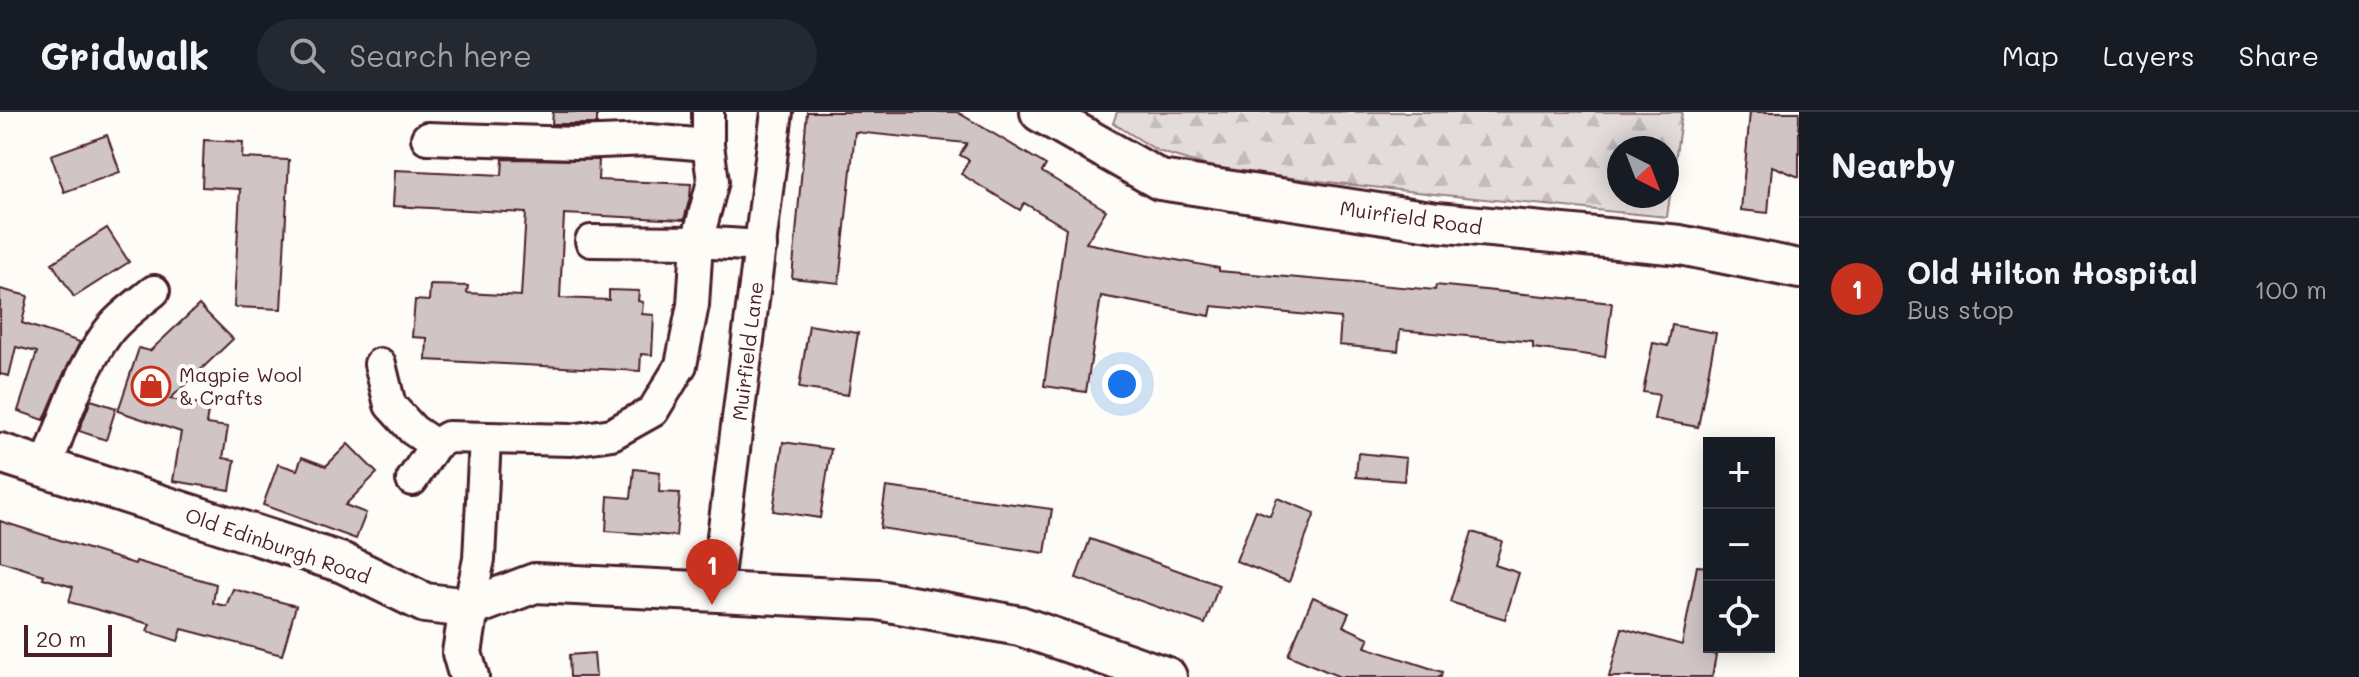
<!DOCTYPE html>
<html lang="en">
<head>
<meta charset="utf-8">
<style>
	:root { --surface:#171b24; --page:#242831; --text:#f1f3f6; --muted:#9ea1a6; --line:#363941; --accent:#c8321e }
	body { margin:0; font-family:Mali,sans-serif; background:var(--page); color:var(--text) }
	.controls { position:absolute; right:24px; bottom:24px; display:grid; overflow:hidden; border-radius:0px; box-shadow:0 4px 20px #0003 }
	.controls button { width:72px; height:72px; display:grid; place-items:center; padding:0; border:0; border-bottom:2px solid var(--line); background:var(--surface); color:var(--text); font:40px sans-serif }
	.compass { position:absolute; left:1607px; top:24px; width:72px; height:72px; border-radius:50%; background:var(--surface); box-shadow:0 4px 20px #0003; rotate:138deg }
	.scale { position:absolute; left:24px; bottom:20px; width:88px; box-sizing:border-box; padding-left:8px; border:4px solid #4a1f2b; border-top:0; font-size:22px; line-height:28px; white-space:nowrap; color:#4a1f2b; -webkit-text-stroke:6px #fdfcf7; paint-order:stroke }
	.you { position:absolute; left:1122px; top:272px; width:28px; height:28px; margin:-20px; border:6px solid #fff; border-radius:50%; background:#1a73e8; box-shadow:0 0 0 12px #1a73e833 }
	.badge { display:grid; place-items:center; width:52px; height:52px; border-radius:50%; background:var(--accent); color:#fff; font-size:26px; font-weight:700 }
	.pin { position:absolute; translate:-50% -66px; filter:drop-shadow(0 2px 4px #0008) }
	.pin::after { content:''; position:absolute; top:42px; width:28px; height:24px; background:inherit; clip-path:polygon(0 0,100% 0,50% 100%) }
	.list { margin:0; padding:0; list-style:none }
	h2 { display:flex; justify-content:space-between; align-items:center; height:104px; margin:0; padding:0 32px; font-size:34px }
	h2 small { font-size:26px; font-weight:400; color:var(--muted) }
	.list li { display:grid; grid-template-columns:52px 1fr auto; gap:24px; align-items:center; box-sizing:border-box; height:144px; padding:0 32px; border-top:2px solid var(--line) }
	.list b { display:block; font-size:30px; white-space:nowrap }
	.list p { margin:0; font-size:26px; white-space:nowrap; color:var(--muted) }
	.list em { font-size:26px; font-style:normal; color:var(--muted) }
	.icon { flex:none; width:44px; height:44px; fill:none; stroke:currentColor; stroke-width:2; stroke-linecap:round; stroke-linejoin:round }
	.map { position:relative; flex:none; width:1799px; height:565px; overflow:hidden }
	header { display:flex; align-items:center; gap:48px; box-sizing:border-box; height:112px; padding:0 40px; background:var(--surface); border-bottom:2px solid var(--line) }
	header strong { font-size:38px }
	nav { display:flex; gap:44px; margin-inline-start:auto; font-size:28px }
	.search { width:560px; height:72px; background:var(--page); display:flex; align-items:center; gap:20px; box-sizing:border-box; padding:0 28px; border-radius:44px; color:var(--muted); font-size:30px }
	main { display:flex }
	aside { flex:1; background:var(--surface) }
	.map>svg:first-child { display:block }
	.forest { fill:url(#forest-firs); stroke:#967e82; stroke-width:2; fill-rule:evenodd }
	.building { fill:#d0c5c4; stroke:#4a1f2b; stroke-width:2 }
	.lines { fill:none; stroke-linecap:round; stroke-linejoin:round }
	.minor-casing { stroke:#4a1f2b; stroke-width:36 }
	.tertiary-casing { stroke:#4a1f2b; stroke-width:44 }
	.minor { stroke:#fdfcf7; stroke-width:30 }
	.tertiary { stroke:#fdfcf7; stroke-width:38 }
	.labels { text-anchor:middle; dominant-baseline:central; stroke-width:8; stroke-linejoin:round; paint-order:stroke }
	.street-label { font-size:20px; fill:#4a1f2b; stroke:#fdfcf7 }
	.poi-label { font-size:20px; fill:#4a1f2b; stroke:#fdfcf7; text-anchor:start }
</style>
</head>
<body>
<header>
<strong>Gridwalk</strong>
<div class="search"><svg class="icon" aria-label="search" viewBox="0 0 24 24"><circle cx="10" cy="10" r="6"/><path d="M15 15l6 6"/></svg>Search here</div>
<nav><a>Map</a><a>Layers</a><a>Share</a></nav>
</header>
<main>
<div class="map">
<svg width="1799" height="565" viewBox="0 0 1799 565">
	<defs>
		<pattern id="forest-firs" width="22" height="20" patternUnits="userSpaceOnUse" patternTransform="scale(2)"><rect width="22" height="20" fill="#e3dcda"/><path d="M5 1l3.5 6h-7zM16 11l3.5 6h-7z" fill="#c4bcbb"/></pattern>
	</defs>
	<rect width="100%" height="100%" fill="#fdfcf7"/>
	<filter id="ink" filterUnits="userSpaceOnUse"><feTurbulence type="fractalNoise" baseFrequency=".0125" numOctaves="2"/><feDisplacementMap in="SourceGraphic" scale="16" xChannelSelector="R" yChannelSelector="G"/><feConvolveMatrix kernelMatrix="1 2 1 2 8 2 1 2 1" color-interpolation-filters="sRGB"/></filter>
	<g filter="url(#ink)">
		<path class="forest" d="M1117 0H1682L1667 105 1434 82 1220 58 1158 39 1113 11ZM1619 36H1667V84H1619Z"/>
		<g class="building">
			<polygon points="553,0 597,0 597,12 552,12"/>
			<polygon points="807,0 957,0 1046,53 1042,60 1106,98 1086,131 1219,156 1219,159 1435,178 1436,173 1612,191 1605,245 1533,236 1533,230 1400,218 1398,239 1339,233 1341,206 1212,194 1210,204 1101,184 1086,280 1044,274 1066,116 1024,91 1020,98 961,62 969,48 960,43 967,31 855,20 839,171 792,166"/>
			<polygon points="1750,0 1799,0 1799,65 1772,54 1768,101 1741,98"/>
			<polygon points="107,23 120,60 64,80 51,43"/>
			<polygon points="204,28 243,30 242,46 289,48 281,197 234,195 240,77 202,75"/>
			<polygon points="503,47 599,48 598,68 691,72 690,85 684,108 564,102 560,186 609,188 609,178 639,179 638,189 643,190 642,202 654,203 652,243 641,242 640,259 426,248 427,226 412,225 415,188 429,189 430,173 468,174 467,181 521,184 526,101 393,94 395,58 502,63"/>
			<polygon points="107,116 129,150 74,185 52,151"/>
			<polygon points="0,177 28,184 22,211 80,230 64,261 44,308 18,299 37,240 16,235 9,264 0,262"/>
			<polygon points="199,193 233,227 170,287 209,293 206,312 228,315 223,346 235,348 230,378 173,369 181,320 118,299 139,236 150,239"/>
			<polygon points="809,213 858,221 848,283 799,276"/>
			<polygon points="1672,213 1716,221 1698,315 1654,307 1659,283 1643,280 1653,231 1668,234"/>
			<polygon points="91,288 116,296 106,328 79,319"/>
			<polygon points="783,330 831,337 820,406 773,399"/>
			<polygon points="348,332 377,361 345,393 366,401 356,427 263,393 278,352 297,358 302,345 326,354"/>
			<polygon points="1358,341 1406,346 1404,369 1356,365"/>
			<polygon points="634,357 660,360 659,380 680,381 676,424 606,419 608,384 631,386"/>
			<polygon points="886,375 1052,397 1045,441 880,416"/>
			<polygon points="1277,386 1315,401 1289,470 1236,449 1256,398 1270,404"/>
			<polygon points="0,409 135,452 136,449 216,472 213,491 226,494 233,477 296,494 282,543 182,517 178,529 147,519 150,512 69,490 73,475 43,466 44,463 0,449"/>
			<polygon points="1472,420 1502,429 1495,453 1519,461 1505,507 1450,490"/>
			<polygon points="1090,427 1219,473 1205,512 1076,466"/>
			<polygon points="1697,454 1709,455 1709,541 1716,543 1712,565 1609,565 1622,516 1682,533"/>
			<polygon points="1313,485 1349,501 1343,514 1369,526 1365,535 1442,560 1441,565 1340,565 1288,543"/>
			<polygon points="594,541 596,565 570,565 569,543"/>
		</g>
		<g class="lines">
			<g class="minor-casing">
				<g id="minor">
					<polyline points="427,26 576,31 649,28 708,33"/>
					<polyline points="591,129 697,130 713,69 708,33 708,0"/>
					<polyline points="380,252 390,293 413,318 435,333"/>
					<path d="M46 356C63 310 79 260 108 220 120 204 138 192 154 179"/>
					<polyline points="412,368 435,333 448,325 571,328 612,322 653,299 681,253 693,193 697,130 761,134"/>
					<polyline points="716,479 777,0"/>
					<polyline points="469,496 479,447 485,327"/>
				</g>
			</g>
			<g class="tertiary-casing">
				<g id="tertiary">
					<polyline points="1040,0 1160,68 1437,110 1680,133 1799,157"/>
					<polyline points="0,341 343,451 425,491 469,496 535,471 878,488 1020,514 1167,565"/>
					<polyline points="469,565 462,541 469,496"/>
				</g>
			</g>
			<use href="#minor" class="minor"/>
			<use href="#tertiary" class="tertiary"/>
		</g>
	</g>
	<defs>
		<g id="shop-ring" transform="scale(2)"><circle r="9.5" fill="#fdfcf7" stroke="#c8321e" stroke-width="1.5"/><path d="M-5-2.5h2.3a2.7 3.5 0 0 1 5.4 0H5L5.5 6h-11ZM-1.5-2.5h3a1.5 2.3 0 0 0-3 0Z" fill="#c8321e"/></g>
	</defs>
	<g fill-rule="evenodd">
		<use href="#shop-ring" x="151" y="274"/>
	</g>
	<g class="labels">
		<g class="street-label">
			<text transform="translate(1411 105) rotate(8)">Muirfield Road</text>
			<text transform="translate(747 239) rotate(-83)">Muirfield Lane</text>
			<text transform="translate(278 433) rotate(19)">Old Edinburgh Road</text>
		</g>
		<g class="poi-label">
			<text x="179" y="262">Magpie Wool<tspan x="179" dy="23">&amp; Crafts</tspan></text>
		</g>
	</g>
</svg>
<div class="controls">
<button>+</button>
<button>−</button>
<button><svg class="icon" aria-label="locate" viewBox="0 0 24 24"><circle cx="12" cy="12" r="6"/><path d="M12 2v4M12 18v4M2 12h4M18 12h4"/></svg></button>
</div>
<svg class="compass" viewBox="-18 -18 36 36"><path d="M0-13l5 13h-10z" fill="#e53935"/><path d="M0 13l5-13h-10z" fill="#9ea1a6"/></svg>
<div class="scale">20 m</div>
<div class="you"></div>
<div class="pin badge" style="left:712px;top:493px">1</div>
</div>
<aside>
<h2>Nearby<small></small></h2>
<ul class="list">
<li><span class="badge">1</span><div><b>Old Hilton Hospital</b><p>Bus stop</p></div><em>100 m</em></li>
</ul>
</aside>
</main>
</body>
</html>
